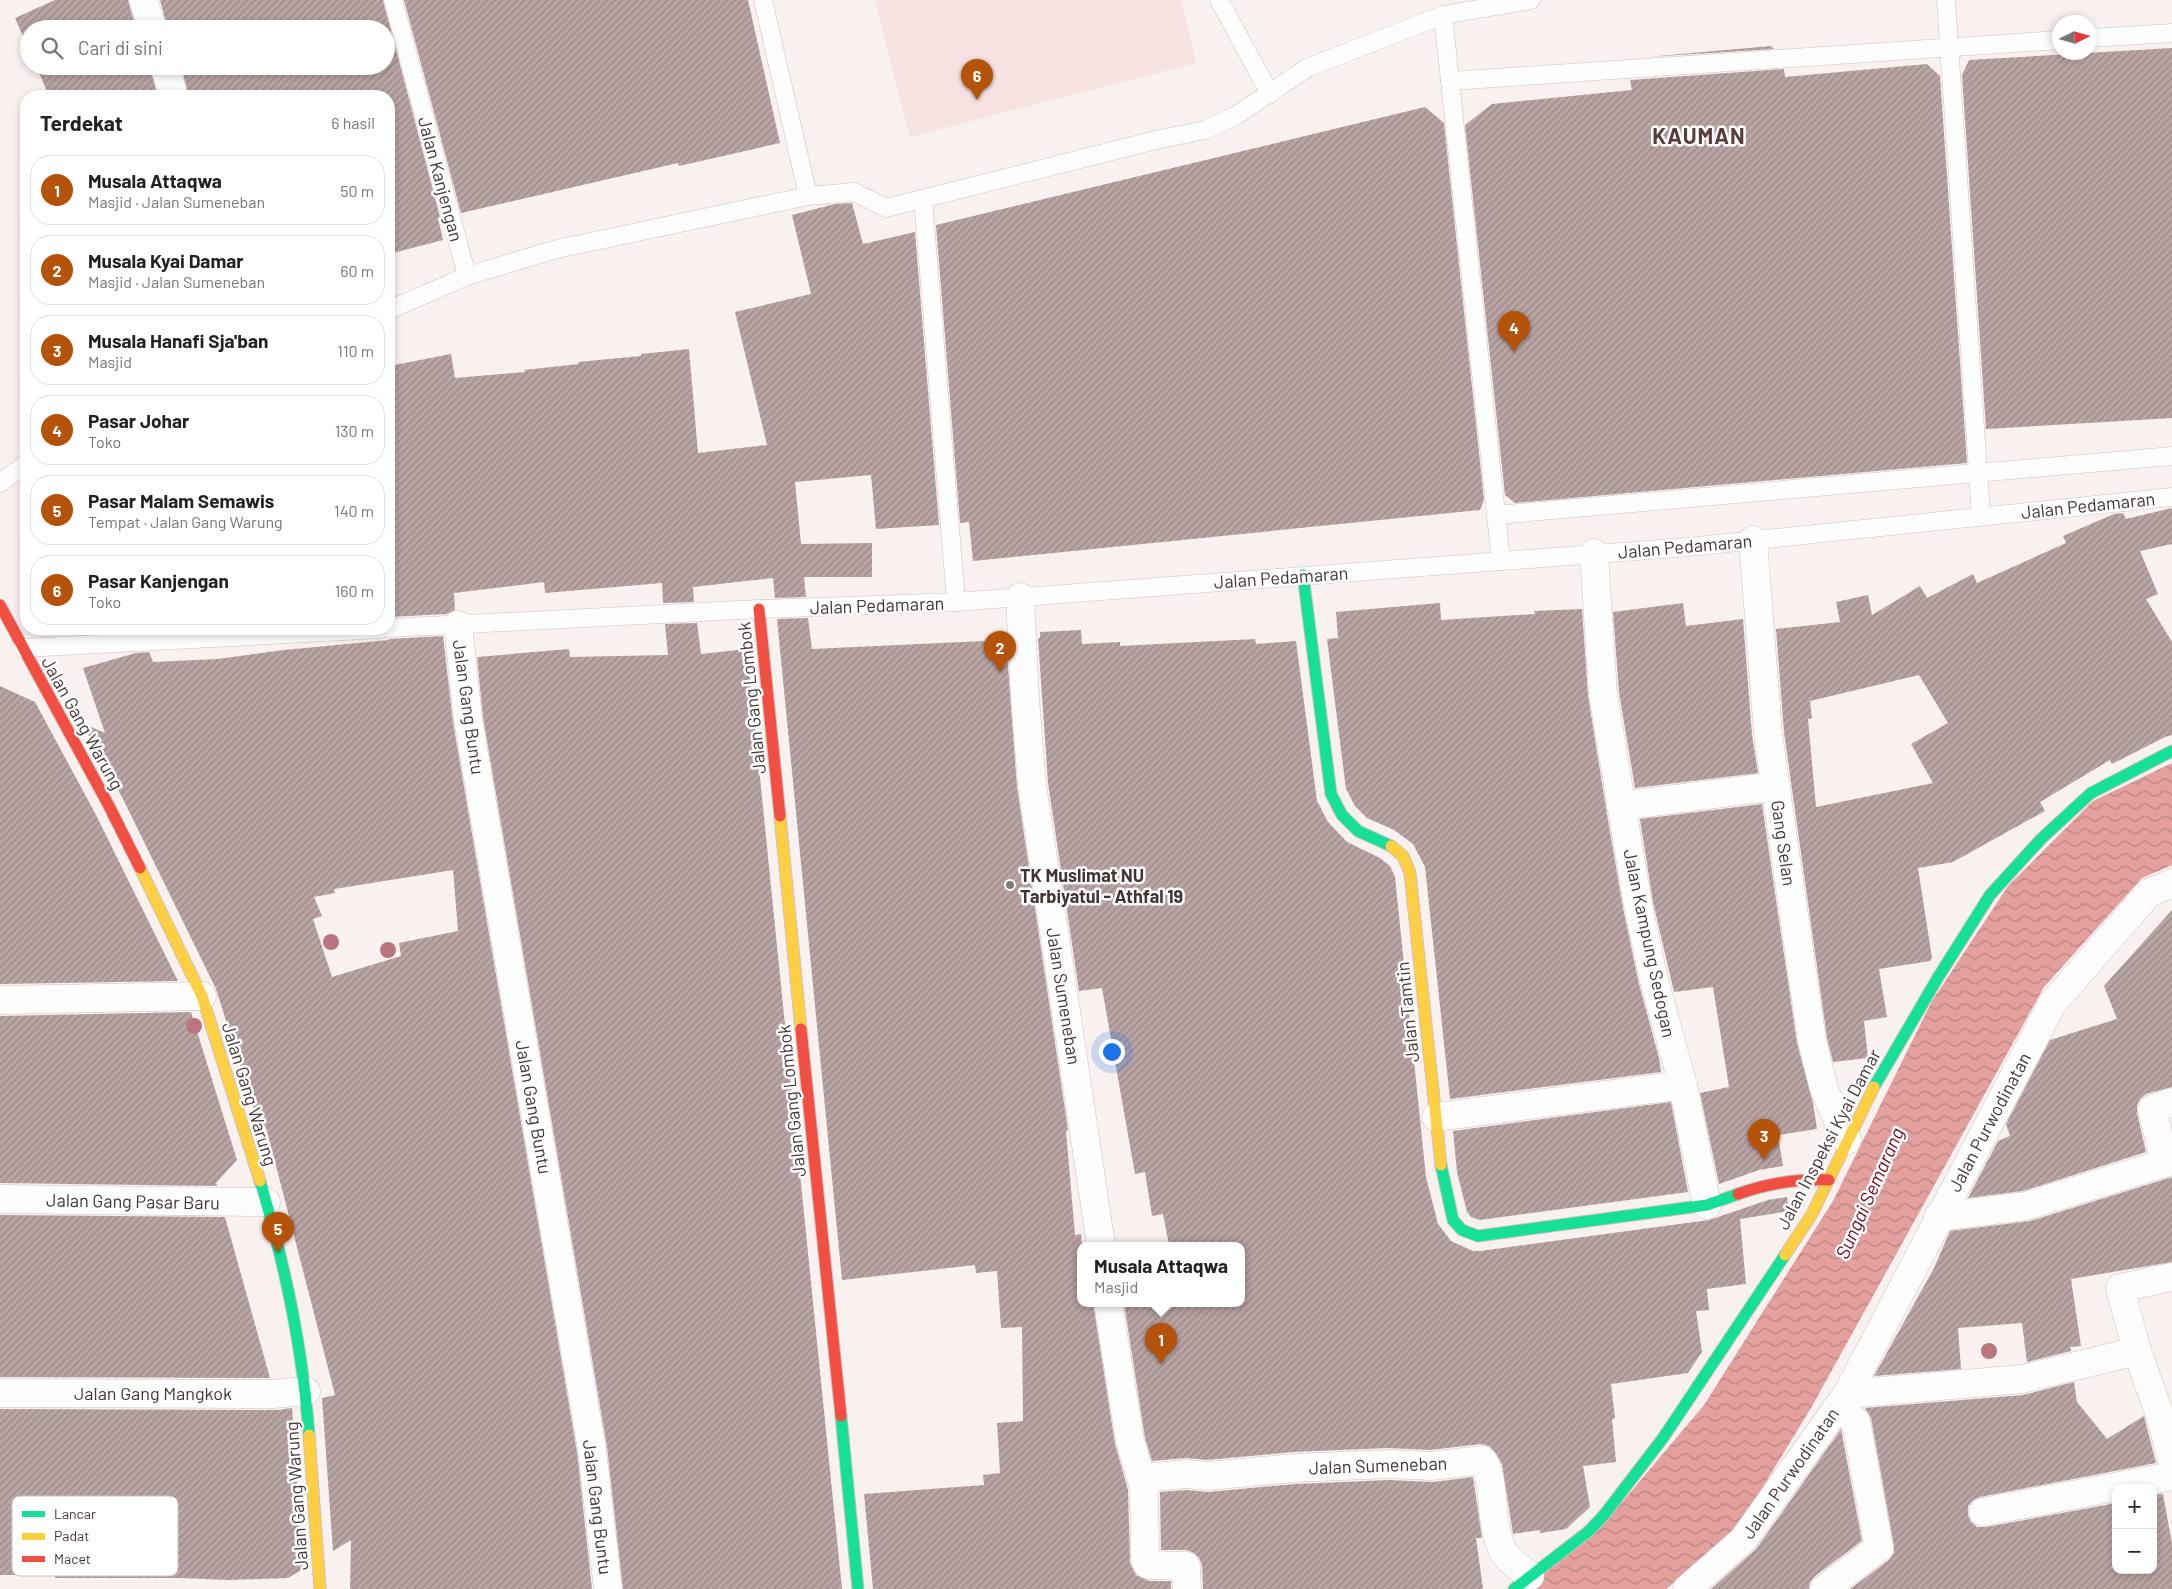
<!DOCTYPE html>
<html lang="id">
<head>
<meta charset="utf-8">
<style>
	:root { --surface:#fff; --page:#f2f2f2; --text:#222; --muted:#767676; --line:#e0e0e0; --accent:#b45309 }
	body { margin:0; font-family:Barlow,sans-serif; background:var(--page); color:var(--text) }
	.controls { position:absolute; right:15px; bottom:15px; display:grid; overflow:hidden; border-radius:10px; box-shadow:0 2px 8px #0003 }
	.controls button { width:45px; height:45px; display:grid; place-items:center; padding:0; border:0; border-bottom:1px solid var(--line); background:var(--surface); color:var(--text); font:25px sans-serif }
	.compass { position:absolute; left:2052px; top:15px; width:45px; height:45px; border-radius:50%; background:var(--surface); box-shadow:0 2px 8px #0003; rotate:85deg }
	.you { position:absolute; left:1111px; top:1051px; width:18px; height:18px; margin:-12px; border:4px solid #fff; border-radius:50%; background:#1a73e8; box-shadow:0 0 0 8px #1a73e833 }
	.badge { display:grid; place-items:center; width:32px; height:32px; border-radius:50%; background:var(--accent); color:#fff; font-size:16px; font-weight:700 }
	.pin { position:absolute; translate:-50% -41px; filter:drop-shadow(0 1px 2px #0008) }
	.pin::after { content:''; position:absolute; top:26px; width:18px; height:15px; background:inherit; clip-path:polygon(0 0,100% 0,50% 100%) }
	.popup { position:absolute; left:1077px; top:1242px; width:168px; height:65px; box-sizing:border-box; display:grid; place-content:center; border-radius:10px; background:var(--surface); filter:drop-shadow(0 1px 4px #0005); font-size:16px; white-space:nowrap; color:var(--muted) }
	.popup b { font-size:19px; color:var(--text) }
	.popup::after { content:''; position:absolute; left:50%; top:100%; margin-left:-10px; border:10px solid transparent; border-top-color:var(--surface) }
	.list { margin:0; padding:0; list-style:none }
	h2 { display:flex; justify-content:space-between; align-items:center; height:65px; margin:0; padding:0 20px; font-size:21px }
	h2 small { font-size:16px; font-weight:400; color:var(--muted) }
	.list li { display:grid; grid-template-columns:32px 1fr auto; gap:15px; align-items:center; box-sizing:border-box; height:70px; margin:0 10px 10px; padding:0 10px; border:1px solid var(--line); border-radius:20px }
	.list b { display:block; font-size:19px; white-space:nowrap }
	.list p { margin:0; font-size:16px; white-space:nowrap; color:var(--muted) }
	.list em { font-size:16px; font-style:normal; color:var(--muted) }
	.icon { flex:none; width:28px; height:28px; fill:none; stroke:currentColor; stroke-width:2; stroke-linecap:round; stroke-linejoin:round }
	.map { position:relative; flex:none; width:2172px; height:1589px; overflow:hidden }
	.search { position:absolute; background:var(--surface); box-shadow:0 2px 8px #0003; left:20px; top:20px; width:375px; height:55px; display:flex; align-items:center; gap:12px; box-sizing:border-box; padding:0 18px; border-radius:28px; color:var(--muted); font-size:19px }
	.panel { position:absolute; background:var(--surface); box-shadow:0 2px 8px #0003; left:20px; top:90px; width:375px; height:545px; border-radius:20px }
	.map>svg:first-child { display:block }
	.built { fill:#f6e2e1 }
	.water { fill:url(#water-waves) }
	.building { fill:url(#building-hatch); fill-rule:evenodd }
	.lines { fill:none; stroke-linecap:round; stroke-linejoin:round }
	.lane-casing { stroke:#ccc1c1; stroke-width:19 }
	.street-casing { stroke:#ccc1c1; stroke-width:29 }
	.fast-casing { stroke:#ccc1c1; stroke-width:13 }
	.slow-casing { stroke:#ccc1c1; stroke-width:13 }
	.jam-casing { stroke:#ccc1c1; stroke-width:13 }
	.lane { stroke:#fefdfd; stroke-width:18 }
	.street { stroke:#fefdfd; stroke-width:28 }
	.fast { stroke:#16e098; stroke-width:11 }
	.slow { stroke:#ffcf43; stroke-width:11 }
	.jam { stroke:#f24e42; stroke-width:11 }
	.tree { fill:#b9767e }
	.poi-dot { fill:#837676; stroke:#fff; stroke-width:2 }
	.labels { text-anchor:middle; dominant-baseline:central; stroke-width:5; stroke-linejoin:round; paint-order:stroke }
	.street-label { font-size:18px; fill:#443534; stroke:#fff }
	.poi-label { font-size:18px; font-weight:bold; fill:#443534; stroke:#fff; text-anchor:start }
	.water-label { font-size:19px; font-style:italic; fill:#780016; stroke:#fff }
	.district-label { font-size:22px; font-weight:bold; letter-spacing:1px; fill:#5a3c3b; stroke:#fff }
	.key { fill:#fff; stroke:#c7c2c2; stroke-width:1 }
	.key-label { font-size:14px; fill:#443534 }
</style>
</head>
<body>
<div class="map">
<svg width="2172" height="1589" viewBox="0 0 2172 1589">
	<defs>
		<pattern id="water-waves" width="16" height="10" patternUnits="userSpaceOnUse" patternTransform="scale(1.25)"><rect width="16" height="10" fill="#e3a09d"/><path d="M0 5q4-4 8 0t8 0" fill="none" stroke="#ba8381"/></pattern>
		<pattern id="building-hatch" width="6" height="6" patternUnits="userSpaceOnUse" patternTransform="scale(1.25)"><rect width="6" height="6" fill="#baa5a5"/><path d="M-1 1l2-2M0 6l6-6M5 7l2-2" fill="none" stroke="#998787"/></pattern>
	</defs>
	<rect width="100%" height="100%" fill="#f9f0f0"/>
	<polygon class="built" points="875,0 1181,0 1196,63 910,137"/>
	<polygon class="water" points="2172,763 2172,865 2142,878 2044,987 1811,1408 1736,1531 1666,1589 1527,1589 1608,1519 1704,1405 1833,1201 1932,1001 2008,886 2093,801"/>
	<g class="building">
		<polygon points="55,0 128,0 136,29 29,29 29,50 15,18"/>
		<polygon points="160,0 383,0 440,217 438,218 443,240 389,254 389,96 189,96 181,66 386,66 386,29 168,29"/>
		<polygon points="404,0 748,0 780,143 679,166 678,163 461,213"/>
		<polygon points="1771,46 1774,49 1647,57"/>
		<polygon points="2172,48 2172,418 1986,429 1962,75 1969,60"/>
		<polygon points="1927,64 1940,76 1967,463 1515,503 1505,495 1465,125 1492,104 1632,90 1630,80 1784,69 1785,77"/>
		<polygon points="36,66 149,66 158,96 49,96"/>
		<polygon points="1425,107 1444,123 1484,500 1480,510 973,561 969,522 960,523 936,225"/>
		<polygon points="852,203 863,244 915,232 939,525 876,529 871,475 795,482 801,544 872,543 872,577 804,577 806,597 775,598 773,578 693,587 694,602 663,603 662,583 545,593 544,582 454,593 455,610 447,614 389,617 389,510 395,510 389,459 389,366 451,354 455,378 525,372 524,370 579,364 578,362 641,356 641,354 689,349 698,453 767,445 735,312 811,294 792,215 835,204"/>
		<path d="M2172 508V544L2140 551 2158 594 2146 599 2172 642V735L2165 737 2112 764 2110 760 2040 802 2045 811 1953 862 1918 868 1932 958 1930 961 1879 969 1887 1017 1864 1021 1868 1058 1833 1062 1827 1038 1784 732 1776 629 1840 622 1836 602 1868 595 1872 615 1920 586 1927 598 1973 574 1977 583 2066 543 2063 536 2114 514 2123 513 2126 519ZM1919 675 1948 723 1911 744 1933 783 1816 807 1808 719 1812 718 1810 701Z"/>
		<polygon points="1440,603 1441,620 1535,614 1534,611 1582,609 1588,696 1606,808 1623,908 1639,984 1659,1058 1661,1072 1450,1099 1425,867 1413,844 1394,830 1367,818 1355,806 1346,789 1327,639 1338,638 1336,612"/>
		<polygon points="1683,603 1686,626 1743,619 1752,735 1758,773 1635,788 1619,692 1613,612"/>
		<polygon points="808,618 812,649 1006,640 1017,787 1068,1130 1066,1131 1075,1235 1081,1234 1082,1245 1081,1303 1093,1303 1115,1444 1128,1490 1130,1563 1136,1575 1149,1581 1171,1581 1171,1589 873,1589 864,1494 984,1485 983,1475 1000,1473 997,1423 1023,1421 1022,1327 1001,1328 997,1271 976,1273 975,1265 842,1280 777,619"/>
		<polygon points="697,623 701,654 747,649 842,1589 623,1589 607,1447 483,717 477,657 569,649 570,657 668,655 665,624"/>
		<polygon points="1081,630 1082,644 1120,642 1120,646 1255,639 1256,644 1296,641 1317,801 1328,822 1347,842 1380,858 1390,866 1395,877 1426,1177 1438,1224 1451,1241 1473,1251 1480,1251 1709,1220 1768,1200 1787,1197 1789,1211 1740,1219 1746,1284 1707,1289 1709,1310 1696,1311 1702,1352 1688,1373 1611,1384 1615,1418 1612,1419 1616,1462 1583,1466 1590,1507 1566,1529 1540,1533 1540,1530 1513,1534 1502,1464 1495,1452 1489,1446 1481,1444 1430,1450 1388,1448 1293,1452 1207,1460 1186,1458 1152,1461 1145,1438 1124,1303 1241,1303 1241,1245 1169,1245 1163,1214 1152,1216 1145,1172 1135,1174 1102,988 1079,991 1048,783 1038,638 1040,638 1040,632"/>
		<path d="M443 636 453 722 577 1452 592 1589H350L351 1540 333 1551 322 1398 335 1395 266 1127 261 1132 216 989 123 799 82 723 105 733 83 668 136 653 149 652 153 662 218 659 284 650 389 640V639ZM453 870 458 931 399 943 401 956 332 977 313 919 322 916 314 897 335 893 334 889Z"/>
		<polygon points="0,686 35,702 95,813 178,981 0,984"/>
		<polygon points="1762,804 1797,1043 1813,1103 1817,1129 1778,1135 1783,1166 1759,1170 1719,1184 1700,1093 1729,1087 1713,987 1674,992 1653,902 1640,819"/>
		<polygon points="2172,910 2172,1087 2146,1094 2140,1099 2137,1105 2137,1113 2146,1152 2023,1191 1968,1198 1998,1141 2010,1136 2006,1124 2050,1040 2117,1019 2104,986"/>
		<polygon points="191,1012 237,1160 216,1183 217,1186 0,1183 0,1016"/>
		<polygon points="1671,1102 1688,1192 1480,1220 1471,1217 1467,1212 1457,1172 1453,1131"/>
		<polygon points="2172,1177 2172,1262 2071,1279 2081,1346 2070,1347 2071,1351 2027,1362 2022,1323 1958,1328 1961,1369 1874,1376 1934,1268 1950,1231 2030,1221"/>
		<polygon points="0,1215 225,1217 270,1378 0,1377"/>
		<polygon points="2074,1382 2077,1402 2107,1439 2144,1416 2156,1463 1980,1497 1973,1500 1968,1506 1968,1515 1971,1522 1977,1527 1986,1527 2116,1503 2116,1570 2153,1570 2153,1495 2163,1494 2172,1543 2172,1589 1850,1589 1889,1560 1894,1553 1894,1546 1871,1418 1865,1408 2023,1395"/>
		<polygon points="292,1408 303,1569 288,1578 229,1580 180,1578 55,1578 55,1575 0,1575 0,1409 278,1410"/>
		<polygon points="1841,1429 1862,1541 1815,1576 1810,1582 1809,1589 1711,1589 1756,1549"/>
		<polygon points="1473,1477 1482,1538 1476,1538 1483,1589 1203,1589 1202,1565 1199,1558 1194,1553 1186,1550 1161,1550 1160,1492 1187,1490 1208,1492 1295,1484 1389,1480 1433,1482"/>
	</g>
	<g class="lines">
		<g class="lane-casing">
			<g id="lane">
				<polyline points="393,0 467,276"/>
				<polyline points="763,0 808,196"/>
				<polyline points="1219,0 1270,94"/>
				<polyline points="1946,0 1981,516"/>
				<polyline points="1443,15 1501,561"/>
				<polyline points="2090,38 2172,33"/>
				<polyline points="1450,81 2060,40"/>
				<polyline points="923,199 956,602"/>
				<polyline points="389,310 467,276 557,249 808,196 854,192 886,208 1160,139 1205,130 1237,115 1307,68 1443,15 1531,0"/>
				<polyline points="0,483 26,464"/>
				<polyline points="1496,515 2172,456"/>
				<polyline points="389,628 759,609 956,602 1689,547 2172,497"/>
				<polyline points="23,648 382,629"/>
			</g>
		</g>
		<g class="street-casing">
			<g id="street">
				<polyline points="143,0 153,29"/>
				<polyline points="164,66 174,96"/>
				<polyline points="1753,540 1768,734 1812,1041 1824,1089 1847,1140"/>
				<polyline points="1594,553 1603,694 1638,905 1654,980 1683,1085 1707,1205"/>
				<polyline points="1020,597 1025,699 1032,785 1101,1245"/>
				<polyline points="458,625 468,719 592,1450 608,1589"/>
				<polyline points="1621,806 1776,786"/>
				<polyline points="0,1000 202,996"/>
				<polyline points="1436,1117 1683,1085"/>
				<polyline points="0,1199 266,1202"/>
				<polyline points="1938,1217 2026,1206 2165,1163 2152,1109 2172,1102"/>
				<polyline points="2172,1277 2120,1288 2137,1351 2162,1421 2172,1461"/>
				<polyline points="1108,1303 1130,1441 1144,1488 1145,1558 1147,1564 1150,1565 1186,1566 1187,1589"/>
				<polyline points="0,1393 273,1394 306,1391"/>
				<polyline points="1847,1394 2022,1379 2137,1351"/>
				<path d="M1142 1478 1187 1474 1207 1476 1294 1468 1389 1464 1431 1466 1482 1460C1498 1476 1486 1534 1509 1559 1515 1565 1524 1571 1530 1576"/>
				<polyline points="1983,1512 2172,1476"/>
				<polyline points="1687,1589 1743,1540 1847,1394 2052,1004 2149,893 2172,883"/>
				<polyline points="1824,1589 1879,1548 1856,1421 1837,1407"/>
			</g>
		</g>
		<g class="fast-casing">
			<g id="fast">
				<polyline points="1303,575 1331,794 1342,815 1358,831 1391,846"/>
				<polyline points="1874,1087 1937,979 1990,895 2041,839 2091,793 2172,751"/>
				<polyline points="1441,1165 1453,1220 1462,1230 1478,1236 1707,1205 1738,1194"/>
				<path d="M260 1181C284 1261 303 1352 309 1435"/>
				<polyline points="841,1416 858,1589"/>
				<polyline points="1514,1589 1589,1531 1604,1515 1663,1438 1785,1255"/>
			</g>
		</g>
		<g class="slow-casing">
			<g id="slow">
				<polyline points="780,816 801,1029"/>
				<polyline points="1391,846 1403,856 1410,873 1441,1165"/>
				<polyline points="140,868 202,996 260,1181"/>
				<polyline points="1785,1255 1812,1214 1874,1087"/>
				<polyline points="309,1435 320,1589"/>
			</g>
		</g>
		<g class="jam-casing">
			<g id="jam">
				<polyline points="0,605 109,806 140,868"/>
				<polyline points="759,609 780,816"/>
				<polyline points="801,1029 841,1416"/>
				<path d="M1738 1194C1770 1183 1795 1179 1829 1180"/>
			</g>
		</g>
		<use href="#lane" class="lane"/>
		<use href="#street" class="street"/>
		<use href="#fast" class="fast"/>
		<use href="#slow" class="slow"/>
		<use href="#jam" class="jam"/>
	</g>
	<g class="tree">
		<circle cx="331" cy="942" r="8"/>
		<circle cx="388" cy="950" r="8"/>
		<circle cx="194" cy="1026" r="8"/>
		<circle cx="1989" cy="1351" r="8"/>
	</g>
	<circle class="poi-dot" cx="1010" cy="885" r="5"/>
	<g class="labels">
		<g class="street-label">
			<text transform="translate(441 179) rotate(75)">Jalan Kanjengan</text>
			<text transform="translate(2088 505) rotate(-6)">Jalan Pedamaran</text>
			<text transform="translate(1685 546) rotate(-5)">Jalan Pedamaran</text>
			<text transform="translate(1281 577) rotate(-4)">Jalan Pedamaran</text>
			<text transform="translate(877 605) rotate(-2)">Jalan Pedamaran</text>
			<text transform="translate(751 698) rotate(-96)">Jalan Gang Lombok</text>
			<text transform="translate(469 707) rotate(82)">Jalan Gang Buntu</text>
			<text transform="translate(83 723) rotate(61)">Jalan Gang Warung</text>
			<text transform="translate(1784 843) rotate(82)">Gang Selan</text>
			<text transform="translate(1650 943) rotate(78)">Jalan Kampung Sedogan</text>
			<text transform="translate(1064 996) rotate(81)">Jalan Sumeneban</text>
			<text transform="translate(1407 1012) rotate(-96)">Jalan Tamtin</text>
			<text transform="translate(250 1094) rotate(73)">Jalan Gang Warung</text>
			<text transform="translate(791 1101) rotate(-96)">Jalan Gang Lombok</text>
			<text transform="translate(534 1107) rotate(80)">Jalan Gang Buntu</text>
			<text transform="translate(1989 1122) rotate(-62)">Jalan Purwodinatan</text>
			<text transform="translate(1828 1139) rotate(-62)">Jalan Inspeksi Kyai Damar</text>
			<text transform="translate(133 1201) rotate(1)">Jalan Gang Pasar Baru</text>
			<text x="153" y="1393">Jalan Gang Mangkok</text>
			<text transform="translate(1378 1465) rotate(-2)">Jalan Sumeneban</text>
			<text transform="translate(1790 1473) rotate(-55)">Jalan Purwodinatan</text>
			<text transform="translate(296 1496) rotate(-94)">Jalan Gang Warung</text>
			<text transform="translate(598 1507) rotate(83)">Jalan Gang Buntu</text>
		</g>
		<g class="poi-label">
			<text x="1020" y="875">TK Muslimat NU<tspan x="1020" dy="21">Tarbiyatul - Athfal 19</tspan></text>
		</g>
		<g class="water-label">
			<text transform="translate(1869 1193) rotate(-66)">Sungai Semarang</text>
		</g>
		<g class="district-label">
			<text x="1699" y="135">KAUMAN</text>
		</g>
	</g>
	<rect x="12" y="1496" width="166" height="80" rx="8" class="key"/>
	<rect x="22" y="1511" width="23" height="6" fill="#16e098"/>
	<rect x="22" y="1533" width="23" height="7" fill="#ffcf43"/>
	<rect x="22" y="1556" width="23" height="6" fill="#f24e42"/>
	<g class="key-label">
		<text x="54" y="1519">Lancar</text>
		<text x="54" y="1541">Padat</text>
		<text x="54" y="1564">Macet</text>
	</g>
</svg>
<div class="controls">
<button>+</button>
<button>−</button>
</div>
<svg class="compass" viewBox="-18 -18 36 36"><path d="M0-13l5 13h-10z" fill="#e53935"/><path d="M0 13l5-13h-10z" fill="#767676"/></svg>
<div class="you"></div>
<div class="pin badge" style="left:1161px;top:1364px">1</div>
<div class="popup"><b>Musala Attaqwa</b>Masjid</div>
<div class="pin badge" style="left:1000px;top:672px">2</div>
<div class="pin badge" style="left:1764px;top:1160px">3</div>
<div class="pin badge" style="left:1514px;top:352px">4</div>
<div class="pin badge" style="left:278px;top:1253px">5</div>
<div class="pin badge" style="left:977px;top:100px">6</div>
<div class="search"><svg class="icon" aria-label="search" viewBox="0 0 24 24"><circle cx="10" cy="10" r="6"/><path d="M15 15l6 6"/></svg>Cari di sini</div>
<section class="panel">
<h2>Terdekat<small>6 hasil</small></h2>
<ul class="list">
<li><span class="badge">1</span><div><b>Musala Attaqwa</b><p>Masjid · Jalan Sumeneban</p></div><em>50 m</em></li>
<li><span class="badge">2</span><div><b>Musala Kyai Damar</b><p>Masjid · Jalan Sumeneban</p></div><em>60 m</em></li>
<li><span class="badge">3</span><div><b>Musala Hanafi Sja'ban</b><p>Masjid</p></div><em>110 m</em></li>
<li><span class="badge">4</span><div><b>Pasar Johar</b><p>Toko</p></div><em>130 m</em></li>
<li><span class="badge">5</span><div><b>Pasar Malam Semawis</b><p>Tempat · Jalan Gang Warung</p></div><em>140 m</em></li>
<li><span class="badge">6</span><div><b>Pasar Kanjengan</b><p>Toko</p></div><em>160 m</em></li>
</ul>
</section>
</div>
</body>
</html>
